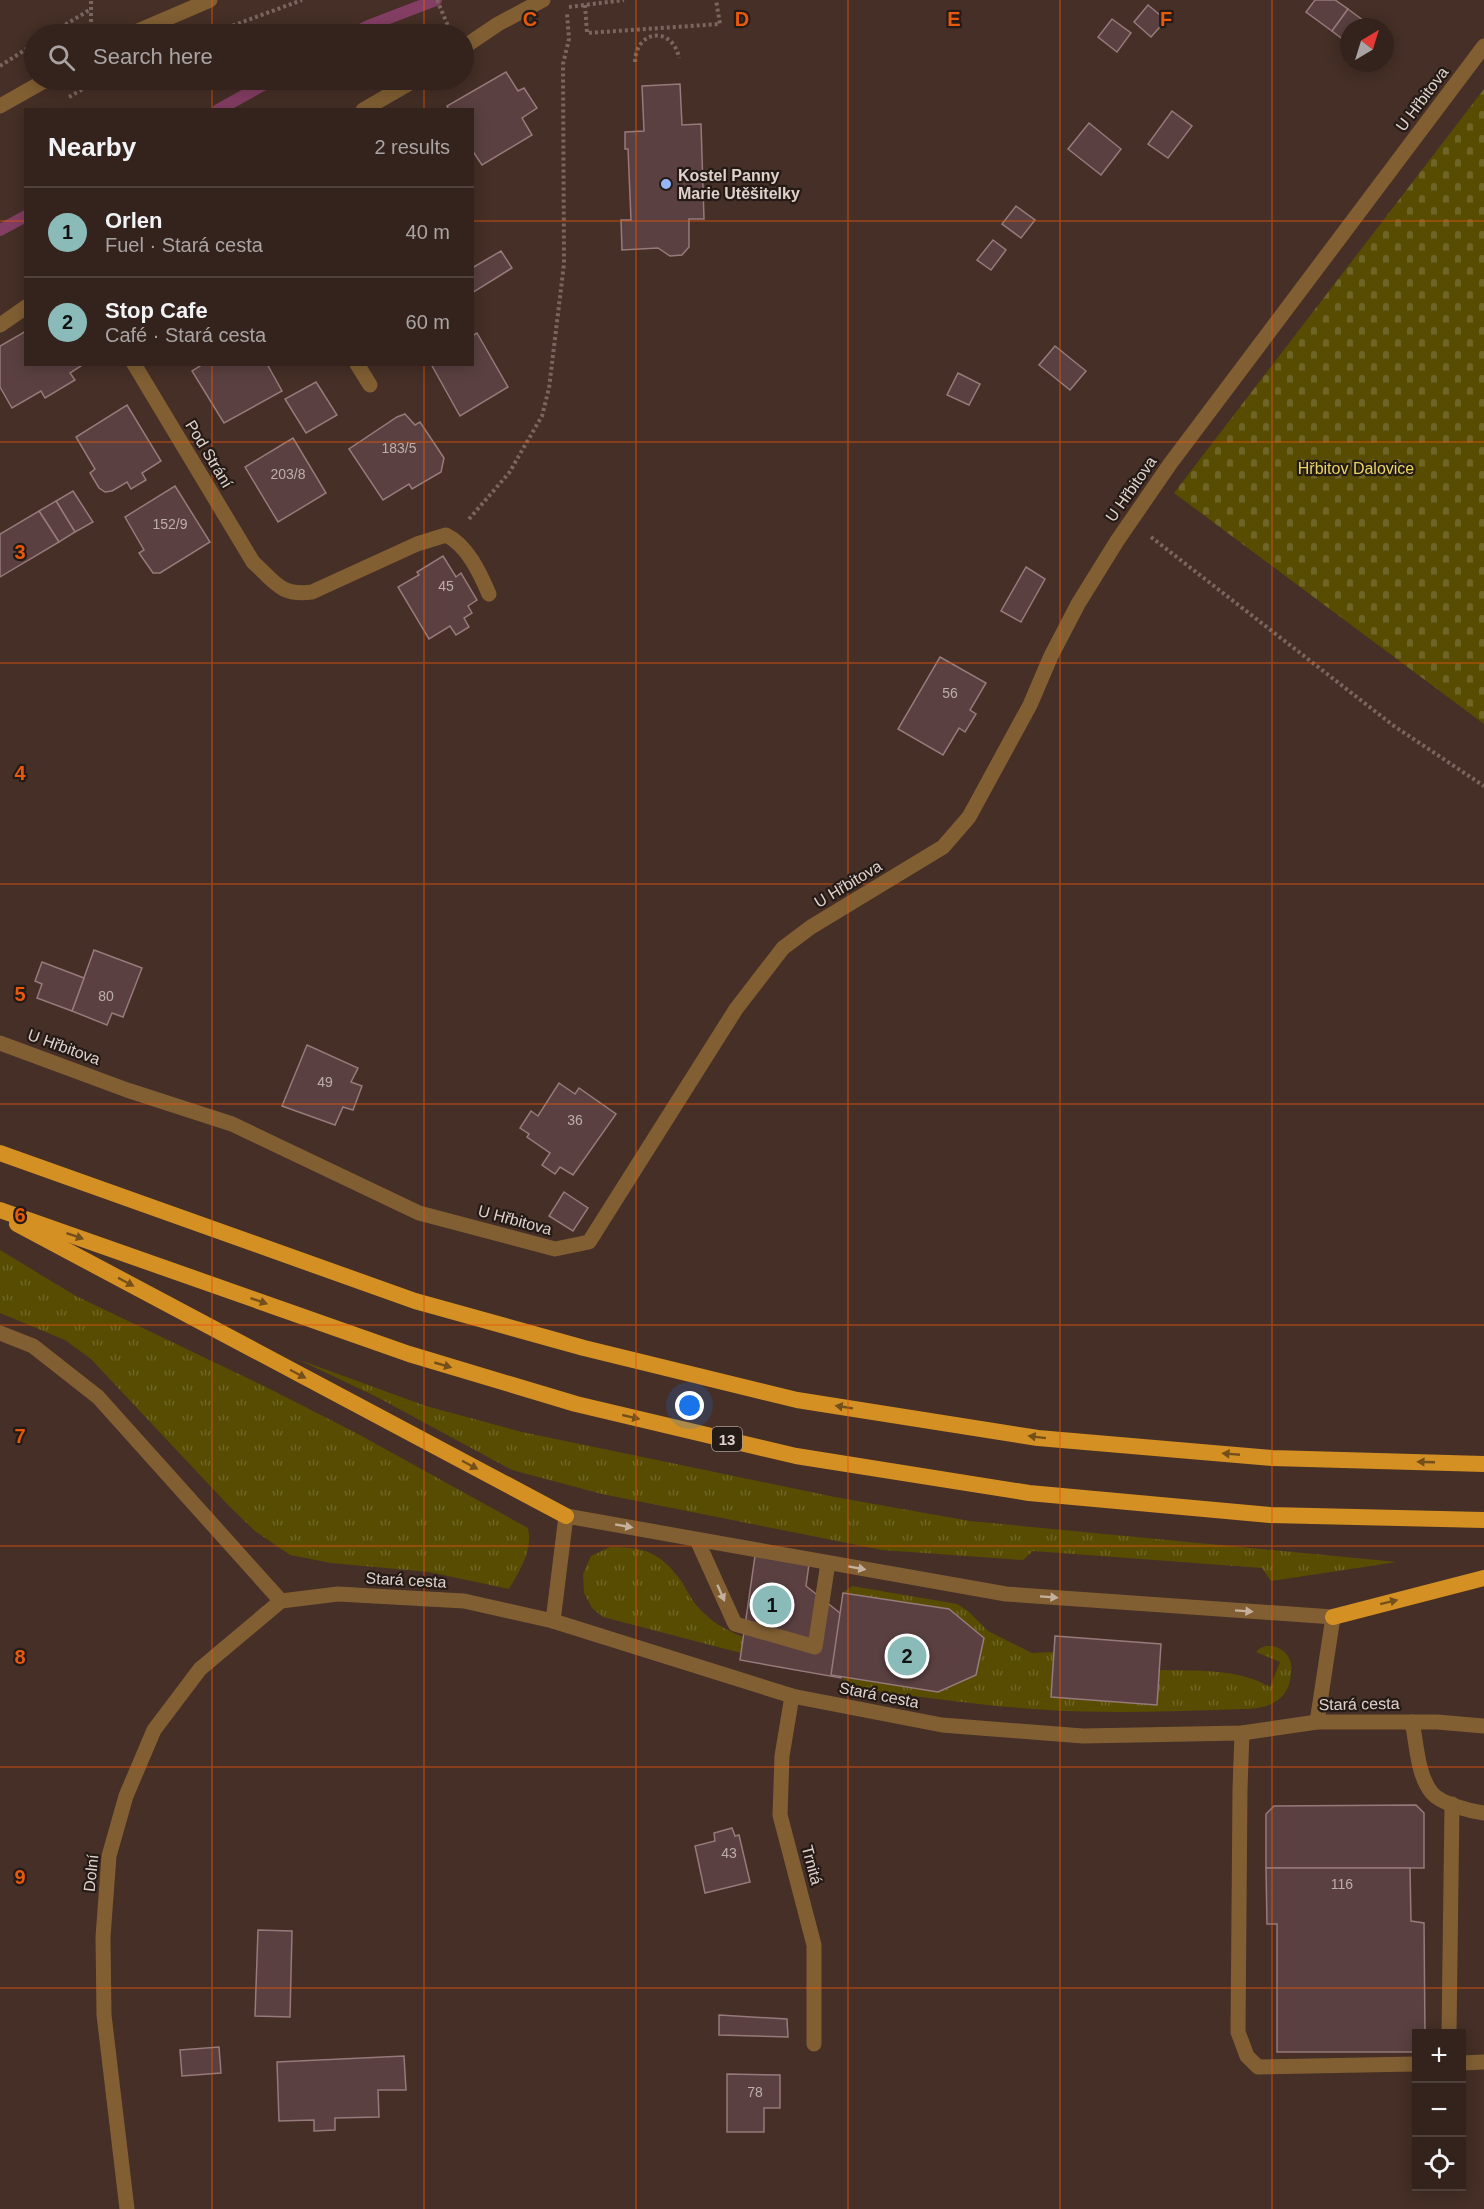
<!DOCTYPE html>
<html lang="en">
<head>
<meta charset="utf-8">
<style>
	:root { --surface:#34231c; --page:#3c2b25; --text:#f1f3f6; --muted:#a9a4a3; --line:#4e403b; --accent:#8bbbb9 }
	body { margin:0; font-family:Arial,sans-serif; background:var(--page); color:var(--text) }
	.controls { position:absolute; right:18px; bottom:18px; display:grid; overflow:hidden; border-radius:0px; box-shadow:0 3px 15px #0003 }
	.controls button { width:54px; height:54px; display:grid; place-items:center; padding:0; border:0; border-bottom:2px solid var(--line); background:var(--surface); color:var(--text); font:30px sans-serif }
	.compass { position:absolute; left:1340px; top:18px; width:54px; height:54px; border-radius:50%; background:var(--surface); box-shadow:0 3px 15px #0003; rotate:38deg }
	.you { position:absolute; left:690px; top:1406px; width:21px; height:21px; margin:-15px; border:4px solid #fff; border-radius:50%; background:#1a73e8; box-shadow:0 0 0 9px #1a73e833 }
	.badge { display:grid; place-items:center; width:39px; height:39px; border-radius:50%; background:var(--accent); color:#111; font-size:20px; font-weight:700 }
	.pin { position:absolute; translate:-50% -50%; border:3px solid #fff; box-shadow:0 2px 6px #0006 }
	.list { margin:0; padding:0; list-style:none }
	h2 { display:flex; justify-content:space-between; align-items:center; height:78px; margin:0; padding:0 24px; font-size:26px }
	h2 small { font-size:20px; font-weight:400; color:var(--muted) }
	.list li { display:grid; grid-template-columns:39px 1fr auto; gap:18px; align-items:center; box-sizing:border-box; height:90px; padding:0 24px; border-top:2px solid var(--line) }
	.list b { display:block; font-size:22px; white-space:nowrap }
	.list p { margin:0; font-size:20px; white-space:nowrap; color:var(--muted) }
	.list em { font-size:20px; font-style:normal; color:var(--muted) }
	.icon { flex:none; width:33px; height:33px; fill:none; stroke:currentColor; stroke-width:2; stroke-linecap:round; stroke-linejoin:round }
	.map { position:relative; flex:none; width:1484px; height:2209px; overflow:hidden }
	.search { position:absolute; background:var(--surface); box-shadow:0 3px 15px #0003; left:24px; top:24px; width:450px; height:66px; display:flex; align-items:center; gap:15px; box-sizing:border-box; padding:0 21px; border-radius:33px; color:var(--muted); font-size:22px }
	.panel { position:absolute; background:var(--surface); box-shadow:0 3px 15px #0003; left:24px; top:108px; width:450px; height:258px; border-radius:0px }
	.map>svg:first-child { display:block }
	.grass { fill:url(#grass-tufts) }
	.cemetery { fill:url(#cemetery-stones) }
	.lines { fill:none; stroke-linecap:round; stroke-linejoin:round }
	.stream { stroke:#843e64; stroke-width:12 }
	.building { fill:#5a4041; stroke:#977a7b; stroke-width:1.5 }
	.path { stroke:#7a665e; stroke-width:4; stroke-dasharray:3 3; stroke-linecap:butt }
	.service { stroke:#815f33; stroke-width:15 }
	.minor { stroke:#815f33; stroke-width:15 }
	.tertiary { stroke:#815f33; stroke-width:15 }
	.trunk { stroke:#d49022; stroke-width:16 }
	.oneway { fill:#734f1b }
	.oneway2 { fill:#c4b09d }
	.grid { fill:none; stroke:#e8590c; stroke-width:1.5; stroke-opacity:0.55 }
	.poi-dot { fill:#94b7fd; stroke:#241a16; stroke-width:2 }
	.labels { text-anchor:middle; dominant-baseline:central; stroke-width:4.5; stroke-linejoin:round; paint-order:stroke }
	.number-label { font-size:14px; fill:#beaea8 }
	.shield { fill:#241a16; stroke:#a89b95; stroke-width:1.5 }
	.shield-label { font-size:15px; font-weight:bold; fill:#e0d2cb }
	.street-label { font-size:16px; fill:#e0d2cb; stroke:#241a16 }
	.poi-label { font-size:16px; font-weight:bold; fill:#e0d2cb; stroke:#241a16; text-anchor:start }
	.park-label { font-size:16px; fill:#ead763; stroke:#241a16 }
	.grid-label { font-size:20px; text-anchor:middle; font-weight:bold; fill:#e8590c; stroke:#241a16; stroke-width:4.5; stroke-linejoin:round; paint-order:stroke }
</style>
</head>
<body>
<div class="map">
<svg width="1484" height="2209" viewBox="0 0 1484 2209">
	<defs>
		<pattern id="grass-tufts" width="24" height="20" patternUnits="userSpaceOnUse" patternTransform="scale(1.5)"><rect width="24" height="20" fill="#574c02"/><path d="M3 7l-1-3M5 7V3M7 7l1-3M15 17l-1-3M17 17v-4M19 17l1-3" fill="none" stroke="#6f6526"/></pattern>
		<pattern id="cemetery-stones" width="16" height="16" patternUnits="userSpaceOnUse" patternTransform="scale(1.5)"><rect width="16" height="16" fill="#574c02"/><path d="M2 7V4a2 2 0 0 1 4 0v3zM10 15v-3a2 2 0 0 1 4 0v3z" fill="#6f6526"/></pattern>
	</defs>
	<rect width="100%" height="100%" fill="#452f26"/>
	<g class="grass">
		<path d="M0 1250 76 1296 270 1389 358 1434 528 1528C533 1550 520 1570 509 1589L429 1572 331 1563 290 1555 255 1531 229 1506 91 1359 65 1340 0 1313Z"/>
		<polygon points="297,1359 426,1406 522,1432 835,1497 970,1521 1397,1562 1271,1581 1262,1568 1033,1551 1023,1560 882,1550 602,1494 512,1470 377,1397"/>
		<path d="M610 1547C646 1547 661 1553 682 1582 687 1590 691 1599 697 1606 711 1622 724 1629 743 1637L741 1653 603 1617 592 1608 584 1593 583 1574 591 1556Z"/>
		<path d="M852 1586 957 1604 968 1611 988 1631 1032 1653 1054 1652 1051 1697 1156 1705 1159 1670C1195 1671 1238 1668 1270 1687L1280 1662 1256 1652C1265 1641 1283 1646 1289 1658 1293 1666 1291 1673 1290 1681 1285 1703 1265 1709 1244 1709 1179 1711 1113 1714 1048 1710 980 1706 912 1696 844 1686L843 1677 938 1692 976 1675 984 1638 949 1609 843 1593Z"/>
	</g>
	<polygon class="cemetery" points="1484,89 1484,724 1174,493"/>
	<g class="lines">
		<g class="stream">
			<polyline points="353,34 368,26 436,0"/>
			<polyline points="218,110 272,80"/>
			<polyline points="0,230 26,216"/>
		</g>
	</g>
	<g class="building">
		<polygon points="1315,0 1335,0 1348,9 1332,31 1306,12"/>
		<polygon points="1148,5 1166,20 1151,37 1134,22"/>
		<polygon points="1348,9 1368,24 1366,27 1349,27 1349,44 1332,31"/>
		<polygon points="1112,19 1131,33 1117,52 1098,37"/>
		<polygon points="506,72 518,91 524,88 537,108 522,118 532,135 482,165 472,150 472,110 449,110 447,106"/>
		<polygon points="680,84 682,125 701,124 704,219 689,219 689,247 682,255 670,256 658,248 622,250 621,220 631,220 628,149 625,149 625,132 644,131 642,86"/>
		<polygon points="1172,111 1192,126 1168,158 1148,144"/>
		<polygon points="1089,123 1121,149 1101,175 1068,149"/>
		<polygon points="1016,206 1035,220 1021,238 1002,224"/>
		<polygon points="993,240 1006,250 991,270 977,260"/>
		<polygon points="501,251 512,268 472,293 472,268"/>
		<polygon points="26,331 26,364 84,364 70,373 75,380 45,398 41,391 12,408 0,387 0,346"/>
		<polygon points="477,333 508,387 460,416 431,364 472,364 472,336"/>
		<polygon points="1055,346 1086,371 1070,390 1039,365"/>
		<polygon points="203,364 267,364 282,391 224,423 192,371"/>
		<polygon points="958,373 980,384 969,405 947,395"/>
		<polygon points="316,382 337,415 306,433 285,399"/>
		<polygon points="127,405 161,461 142,473 146,480 131,489 127,482 112,491 105,492 99,488 90,473 95,469 76,437"/>
		<polygon points="405,414 415,425 420,422 444,458 441,472 412,489 409,484 383,500 349,449 397,417"/>
		<polygon points="293,438 326,493 278,522 245,467"/>
		<polygon points="175,486 210,542 160,573 153,573 139,553 144,550 125,517"/>
		<polygon points="73,491 93,522 75,532 56,501"/>
		<polygon points="56,501 75,532 59,542 39,511"/>
		<polygon points="39,511 59,542 0,577 0,534"/>
		<polygon points="443,556 456,577 461,573 477,600 468,606 472,613 464,618 469,627 456,635 450,626 429,639 398,587 419,575 417,572"/>
		<polygon points="1026,567 1045,579 1021,622 1001,611"/>
		<polygon points="940,657 986,683 970,710 976,714 965,732 959,728 943,755 898,729"/>
		<polygon points="94,950 142,968 123,1017 112,1013 107,1025 72,1011"/>
		<polygon points="42,962 84,978 72,1011 37,998 42,984 35,981"/>
		<polygon points="307,1045 358,1068 351,1082 362,1086 353,1110 343,1107 335,1125 282,1106"/>
		<polygon points="559,1083 575,1094 579,1088 616,1114 573,1175 560,1167 555,1174 542,1165 550,1153 527,1137 529,1134 520,1128 531,1111 538,1116"/>
		<polygon points="564,1192 588,1208 573,1231 549,1216"/>
		<polygon points="756,1549 810,1557 806,1586 850,1621 841,1678 740,1660"/>
		<polygon points="843,1593 949,1609 984,1638 976,1675 938,1692 831,1675"/>
		<polygon points="1055,1636 1161,1644 1157,1705 1051,1697"/>
		<polygon points="1416,1805 1424,1813 1424,1868 1266,1868 1266,1814 1274,1806"/>
		<polygon points="732,1828 735,1836 739,1835 750,1882 705,1893 695,1846 715,1841 714,1833"/>
		<polygon points="1266,1868 1410,1868 1411,1921 1424,1923 1425,2034 1416,2034 1416,2052 1277,2052 1277,1924 1267,1924"/>
		<polygon points="258,1930 292,1931 290,2017 255,2016"/>
		<polygon points="719,2015 787,2019 788,2037 719,2035"/>
		<polygon points="219,2047 221,2073 182,2076 180,2050"/>
		<polygon points="404,2056 406,2090 378,2090 379,2117 335,2118 335,2130 314,2131 314,2120 279,2121 277,2062"/>
		<polygon points="727,2074 780,2075 780,2108 764,2108 764,2132 727,2132"/>
	</g>
	<g class="lines">
		<g class="path">
			<polyline points="437,0 448,26"/>
			<polyline points="585,5 587,33 720,24 716,0"/>
			<polyline points="569,7 624,0"/>
			<polyline points="50,34 91,9"/>
			<polyline points="91,34 91,0"/>
			<polyline points="210,34 302,0"/>
			<path d="M635 62C636 29 673 26 679 58"/>
			<polyline points="0,66 34,44"/>
			<polyline points="69,97 99,80"/>
			<polyline points="469,519 509,473 542,416 549,388 564,264 563,64 569,39 567,13"/>
			<polyline points="1151,537 1394,726 1484,786"/>
		</g>
		<g class="service">
			<path d="M253 562C275 582 280 596 312 592L417 544 446 535C467 545 480 573 489 594"/>
			<polyline points="0,1333 33,1346 98,1397 281,1601"/>
			<polyline points="697,1540 735,1624 815,1647 828,1563"/>
			<polyline points="553,1621 566,1516 1006,1594 1333,1617 1317,1722"/>
			<path d="M1412 1722C1417 1744 1417 1775 1432 1793 1441 1804 1470 1811 1484 1813"/>
			<polyline points="1242,1733 1240,1789 1238,2032 1247,2056 1258,2067 1416,2064"/>
			<polyline points="1449,2034 1452,1804"/>
			<polyline points="1462,2063 1484,2062"/>
		</g>
		<g class="minor">
			<polyline points="464,47 498,24 543,0"/>
			<polyline points="363,110 415,80"/>
			<polyline points="0,325 26,307"/>
			<polyline points="134,364 253,562"/>
			<polyline points="357,364 370,385"/>
			<polyline points="0,1043 127,1090 232,1124 419,1213 555,1249 589,1242 736,1009 783,948 811,927 943,847 969,817 1030,705 1051,656 1078,604 1117,541 1170,464 1484,46"/>
			<polyline points="792,1696 782,1756 780,1815 814,1945 814,2044"/>
			<polyline points="127,2209 104,2015 103,1937 109,1856 126,1796 154,1730 200,1669 281,1601 338,1594 464,1601 553,1621 792,1696 942,1725 1083,1736 1242,1733 1317,1722 1437,1722 1484,1726"/>
		</g>
		<g class="tertiary">
			<polyline points="131,34 210,0"/>
			<polyline points="0,106 46,80"/>
		</g>
		<g class="trunk">
			<polyline points="0,1153 415,1301 584,1348 797,1400 1038,1438 1272,1458 1484,1464"/>
			<polyline points="0,1210 409,1354 576,1404 796,1456 1029,1493 1270,1515 1484,1520"/>
			<polyline points="17,1224 566,1516"/>
			<polyline points="1333,1617 1484,1578"/>
		</g>
	</g>
	<defs><path id="oneway-solid" d="M-6-.8H1V-3.2L6.5 0L1 3.2V.8H-6Z" transform="scale(1.5)"/></defs>
	<g class="oneway">
		<use href="#oneway-solid" transform="translate(75 1236) rotate(19)"/>
		<use href="#oneway-solid" transform="translate(126 1282) rotate(28)"/>
		<use href="#oneway-solid" transform="translate(259 1301) rotate(19)"/>
		<use href="#oneway-solid" transform="translate(443 1365) rotate(16)"/>
		<use href="#oneway-solid" transform="translate(298 1374) rotate(28)"/>
		<use href="#oneway-solid" transform="translate(844 1407) rotate(-171)"/>
		<use href="#oneway-solid" transform="translate(631 1417) rotate(13)"/>
		<use href="#oneway-solid" transform="translate(1037 1437) rotate(-173)"/>
		<use href="#oneway-solid" transform="translate(1231 1454) rotate(-175)"/>
		<use href="#oneway-solid" transform="translate(1426 1462) rotate(-178)"/>
		<use href="#oneway-solid" transform="translate(470 1465) rotate(28)"/>
		<use href="#oneway-solid" transform="translate(1389 1602) rotate(-14)"/>
	</g>
	<g class="oneway2">
		<use href="#oneway-solid" transform="translate(624 1526) rotate(10)"/>
		<use href="#oneway-solid" transform="translate(857 1568) rotate(10)"/>
		<use href="#oneway-solid" transform="translate(721 1593) rotate(66)"/>
		<use href="#oneway-solid" transform="translate(1049 1597) rotate(4)"/>
		<use href="#oneway-solid" transform="translate(1244 1611) rotate(4)"/>
	</g>
	<path class="grid" d="M212 0V34M424 0V34M636 0V2209M848 0V2209M1060 0V2209M1272 0V2209M212 80V110M424 80V110M0 221H26M472 221H1484M212 364V2209M424 364V2209M0 442H1484M0 663H1484M0 884H1484M0 1104H1484M0 1325H1484M0 1546H1484M0 1767H1484M0 1988H1484"/>
	<circle class="poi-dot" cx="666" cy="184" r="6"/>
	<g class="labels">
		<g class="number-label">
			<text x="399" y="448">183/5</text>
			<text x="288" y="474">203/8</text>
			<text x="170" y="524">152/9</text>
			<text x="446" y="586">45</text>
			<text x="950" y="693">56</text>
			<text x="106" y="996">80</text>
			<text x="325" y="1082">49</text>
			<text x="575" y="1120">36</text>
			<text x="729" y="1853">43</text>
			<text x="1342" y="1884">116</text>
			<text x="755" y="2092">78</text>
		</g>
		<rect class="shield" x="712" y="1427" width="30" height="24" rx="4.5"/>
		<g class="shield-label">
			<text x="727" y="1439">13</text>
		</g>
		<g class="street-label">
			<text transform="translate(1422 99) rotate(-53)">U Hřbitova</text>
			<text transform="translate(209 454) rotate(59)">Pod Strání</text>
			<text transform="translate(1131 489) rotate(-55)">U Hřbitova</text>
			<text transform="translate(848 884) rotate(-31)">U Hřbitova</text>
			<text transform="translate(64 1047) rotate(20)">U Hřbitova</text>
			<text transform="translate(515 1220) rotate(15)">U Hřbitova</text>
			<text transform="translate(406 1580) rotate(3)">Stará cesta</text>
			<text transform="translate(879 1695) rotate(11)">Stará cesta</text>
			<text transform="translate(1359 1704) rotate(-1)">Stará cesta</text>
			<text transform="translate(812 1865) rotate(75)">Trnitá</text>
			<text transform="translate(91 1873) rotate(-84)">Dolní</text>
		</g>
		<g class="poi-label">
			<text x="678" y="175">Kostel Panny<tspan x="678" dy="18">Marie Utěšitelky</tspan></text>
		</g>
		<g class="park-label">
			<text x="1356" y="468">Hřbitov Dalovice</text>
		</g>
	</g>
	<g class="grid-label">
		<text x="530" y="26">C</text>
		<text x="742" y="26">D</text>
		<text x="954" y="26">E</text>
		<text x="1166" y="26">F</text>
		<text x="20" y="559">3</text>
		<text x="20" y="780">4</text>
		<text x="20" y="1001">5</text>
		<text x="20" y="1222">6</text>
		<text x="20" y="1443">7</text>
		<text x="20" y="1664">8</text>
		<text x="20" y="1884">9</text>
	</g>
</svg>
<div class="controls">
<button>+</button>
<button>−</button>
<button><svg class="icon" aria-label="locate" viewBox="0 0 24 24"><circle cx="12" cy="12" r="6"/><path d="M12 2v4M12 18v4M2 12h4M18 12h4"/></svg></button>
</div>
<svg class="compass" viewBox="-18 -18 36 36"><path d="M0-13l5 13h-10z" fill="#e53935"/><path d="M0 13l5-13h-10z" fill="#a9a4a3"/></svg>
<div class="you"></div>
<div class="pin badge" style="left:772px;top:1605px">1</div>
<div class="pin badge" style="left:907px;top:1656px">2</div>
<div class="search"><svg class="icon" aria-label="search" viewBox="0 0 24 24"><circle cx="10" cy="10" r="6"/><path d="M15 15l6 6"/></svg>Search here</div>
<section class="panel">
<h2>Nearby<small>2 results</small></h2>
<ul class="list">
<li><span class="badge">1</span><div><b>Orlen</b><p>Fuel · Stará cesta</p></div><em>40 m</em></li>
<li><span class="badge">2</span><div><b>Stop Cafe</b><p>Café · Stará cesta</p></div><em>60 m</em></li>
</ul>
</section>
</div>
</body>
</html>
